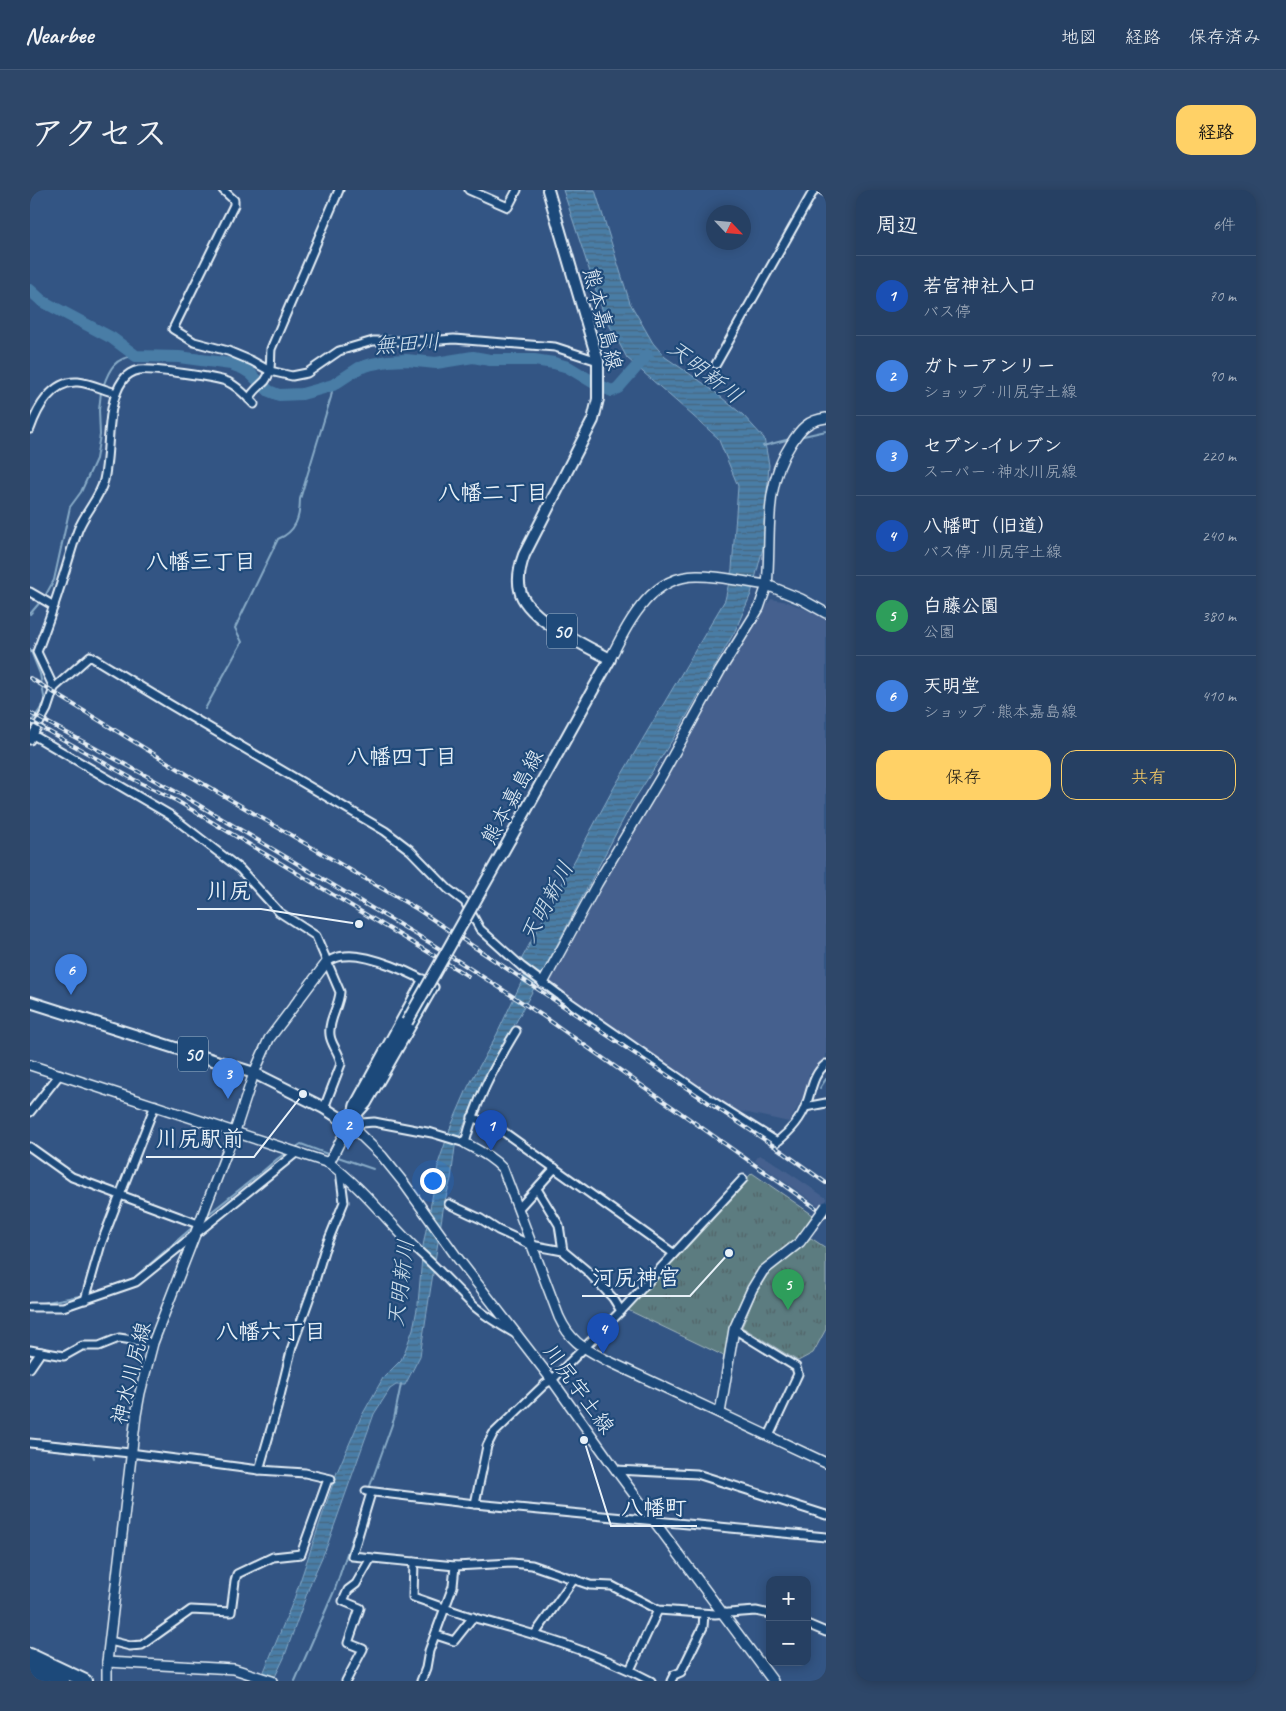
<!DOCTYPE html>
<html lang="ja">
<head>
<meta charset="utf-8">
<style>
	:root { --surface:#264063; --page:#2e4769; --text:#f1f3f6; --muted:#a4afbe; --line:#425978; --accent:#ffd166 }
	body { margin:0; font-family:Caveat,"Klee One",sans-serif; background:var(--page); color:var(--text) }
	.controls { position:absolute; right:15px; bottom:15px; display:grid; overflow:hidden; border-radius:10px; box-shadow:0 2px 12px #0003 }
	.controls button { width:45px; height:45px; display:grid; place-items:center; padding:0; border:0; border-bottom:1px solid var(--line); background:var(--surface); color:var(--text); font:25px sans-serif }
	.compass { position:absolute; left:676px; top:15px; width:45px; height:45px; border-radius:50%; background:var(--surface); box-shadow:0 2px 12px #0003; rotate:116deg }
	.you { position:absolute; left:402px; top:990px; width:18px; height:18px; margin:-12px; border:4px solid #fff; border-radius:50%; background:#1a73e8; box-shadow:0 0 0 8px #1a73e833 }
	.badge { display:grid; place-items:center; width:32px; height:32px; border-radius:50%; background:var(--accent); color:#fff; font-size:16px; font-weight:700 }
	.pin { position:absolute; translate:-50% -41px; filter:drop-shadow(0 1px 2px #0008) }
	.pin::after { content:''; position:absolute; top:26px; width:18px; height:15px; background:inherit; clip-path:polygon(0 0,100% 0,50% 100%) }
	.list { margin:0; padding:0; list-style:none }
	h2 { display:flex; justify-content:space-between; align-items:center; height:65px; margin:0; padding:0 20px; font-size:21px }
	h2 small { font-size:16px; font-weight:400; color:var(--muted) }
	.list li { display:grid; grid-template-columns:32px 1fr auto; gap:15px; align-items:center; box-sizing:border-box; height:80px; padding:0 20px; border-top:1px solid var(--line) }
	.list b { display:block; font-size:19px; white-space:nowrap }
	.list p { margin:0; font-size:16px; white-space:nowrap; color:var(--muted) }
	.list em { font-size:16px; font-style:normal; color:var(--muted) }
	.actions { display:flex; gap:10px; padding:15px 20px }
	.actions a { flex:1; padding:11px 0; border:1px solid var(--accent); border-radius:15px; text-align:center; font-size:18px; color:var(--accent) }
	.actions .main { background:var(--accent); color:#111 }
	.map { position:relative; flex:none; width:796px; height:1491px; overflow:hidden; border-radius:15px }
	header { display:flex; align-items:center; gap:30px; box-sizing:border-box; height:70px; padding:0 25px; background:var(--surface); border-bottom:1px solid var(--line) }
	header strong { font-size:24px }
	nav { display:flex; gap:28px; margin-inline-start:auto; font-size:18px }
	.intro { display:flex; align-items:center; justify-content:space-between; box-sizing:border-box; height:120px; padding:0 30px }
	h1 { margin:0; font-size:35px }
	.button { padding:12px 22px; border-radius:15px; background:var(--accent); color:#111; font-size:18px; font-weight:700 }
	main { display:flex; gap:30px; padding:0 30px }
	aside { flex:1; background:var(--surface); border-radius:15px; box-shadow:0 2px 12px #0003 }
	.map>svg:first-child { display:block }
	.built { fill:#45618e }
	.park { fill:url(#park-tufts); stroke:#a2b6bc }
	.water { fill:url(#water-rules); stroke:#88abc7 }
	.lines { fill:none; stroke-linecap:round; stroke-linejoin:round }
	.stream { stroke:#88abc7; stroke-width:2 }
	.river { stroke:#487da6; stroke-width:12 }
	.street-casing { stroke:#e8f1f8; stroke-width:11 }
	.secondary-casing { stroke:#e8f1f8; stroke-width:12 }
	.primary-casing { stroke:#e8f1f8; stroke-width:14 }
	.highway-casing { stroke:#e8f1f8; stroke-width:16 }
	.street { stroke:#1f4a7a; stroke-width:7 }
	.secondary { stroke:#1f4a7a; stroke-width:9 }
	.primary { stroke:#1f4a7a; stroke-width:10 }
	.highway { stroke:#1f4a7a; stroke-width:12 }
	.rail-casing { stroke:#e8f1f8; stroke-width:4 }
	.rail { stroke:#1f4a7a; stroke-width:2; stroke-dasharray:5.5; stroke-linecap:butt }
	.secondary-bridge-casing { stroke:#e8f1f8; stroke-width:12; stroke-linecap:butt }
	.primary-bridge-casing { stroke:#e8f1f8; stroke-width:14; stroke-linecap:butt }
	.secondary-bridge { stroke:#1f4a7a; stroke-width:9 }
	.primary-bridge { stroke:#1f4a7a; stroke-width:10 }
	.labels { text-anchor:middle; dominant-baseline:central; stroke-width:4.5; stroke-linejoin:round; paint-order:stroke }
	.shield { fill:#1f4a7a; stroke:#acbfd2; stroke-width:1 }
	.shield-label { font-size:20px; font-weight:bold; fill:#e8f1f8 }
	.street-label { font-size:21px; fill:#e8f1f8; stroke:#1f4a7a }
	.water-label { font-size:22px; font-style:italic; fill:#d0e0ec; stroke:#1f4a7a }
	.neighbourhood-label { font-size:22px; font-weight:bold; fill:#e8f1f8; stroke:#1f4a7a }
	.leader { fill:none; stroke:#e8f1f8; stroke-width:2 }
	.callout-dot { fill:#e8f1f8; stroke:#1f4a7a; stroke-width:2 }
	.callout-label { font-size:22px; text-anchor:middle; font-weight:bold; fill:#e8f1f8; stroke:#1f4a7a; stroke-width:4.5; stroke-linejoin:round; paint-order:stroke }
</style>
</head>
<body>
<header>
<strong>Nearbee</strong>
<nav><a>地図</a><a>経路</a><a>保存済み</a></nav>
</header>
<div class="intro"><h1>アクセス</h1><a class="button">経路</a></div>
<main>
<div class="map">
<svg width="796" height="1491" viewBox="0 0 796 1491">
	<defs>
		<pattern id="park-tufts" width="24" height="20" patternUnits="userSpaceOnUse" patternTransform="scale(1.25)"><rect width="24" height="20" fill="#5b7b80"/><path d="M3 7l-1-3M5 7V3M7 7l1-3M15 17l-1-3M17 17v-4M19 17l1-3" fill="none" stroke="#526468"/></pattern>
		<pattern id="water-rules" width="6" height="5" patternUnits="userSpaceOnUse" patternTransform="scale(1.25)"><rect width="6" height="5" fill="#487da6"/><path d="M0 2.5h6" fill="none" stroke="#47657d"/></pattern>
	</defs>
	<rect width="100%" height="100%" fill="#335584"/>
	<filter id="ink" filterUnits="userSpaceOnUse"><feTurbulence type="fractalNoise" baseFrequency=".02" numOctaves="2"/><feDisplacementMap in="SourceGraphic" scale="10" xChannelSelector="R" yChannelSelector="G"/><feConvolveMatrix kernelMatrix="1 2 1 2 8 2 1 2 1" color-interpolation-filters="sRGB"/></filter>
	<g filter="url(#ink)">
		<g class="built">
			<polygon points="741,409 758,412 796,428 796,867 779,884 776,903 759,932 704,920 516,790 690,487"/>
			<polygon points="729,965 740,970 796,1008 796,1021 725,971"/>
		</g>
		<g class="park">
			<polygon points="722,983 783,1025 767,1048 730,1078 716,1099 699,1138 696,1167 598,1120"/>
			<polygon points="781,1048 796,1058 796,1139 783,1163 768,1171 712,1137 726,1103 738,1084"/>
		</g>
		<polygon class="water" points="533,0 565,0 600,113 623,153 635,167 676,195 713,225 734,248 739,275 733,358 721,404 705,441 648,541 601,615 476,851 454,886 425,957 421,989 414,1014 390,1166 375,1195 366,1195 360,1199 344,1224 297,1356 281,1392 254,1468 243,1491 230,1491 264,1409 307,1282 331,1227 353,1188 371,1170 375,1161 383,1139 388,1114 393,1056 409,971 421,936 438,897 467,844 499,776 491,770 582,601 695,410 702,379 708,296 688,248 597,168 574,125"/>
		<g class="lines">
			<g class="stream">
				<path d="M73 197C79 179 85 167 106 166"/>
				<polyline points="769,247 796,241"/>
				<polyline points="733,256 760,249"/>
				<polyline points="14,408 24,390 40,317 51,302 66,269 70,245 69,220 71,202"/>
				<polyline points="0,424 11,411"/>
				<polyline points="0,459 10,484 15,512 0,534"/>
				<path d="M175 519 212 452 205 438 248 349C266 342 270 327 270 309L301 207 303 195"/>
				<polyline points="790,898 796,889"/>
				<polyline points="263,959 271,954 300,965"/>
				<polyline points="305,966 343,979"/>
				<polyline points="176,1026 233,981 247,969 257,962"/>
				<polyline points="60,1104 104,1088 165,1035"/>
				<polyline points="0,1113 12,1113 55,1105"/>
				<polyline points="0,1257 7,1257"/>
				<polyline points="29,1259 44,1261"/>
				<polyline points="62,1261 64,1268"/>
				<polyline points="340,1296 364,1229 371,1194"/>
				<polyline points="265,1491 305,1399 336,1307"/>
			</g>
			<polyline class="river" points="0,100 12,111 82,148 106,166 149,167 201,174 212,178 220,183 239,201 249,205 272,204 290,199 303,195 329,178 342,174 358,171 376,170 406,173 443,167 460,170 504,170 524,173 538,177 566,194 582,201 588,198 617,165"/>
			<g class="street-casing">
				<g id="street">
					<polyline points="193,0 204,10 204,15 143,139 164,152 198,161 222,171 240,181 262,186 277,183 309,161 343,151 397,151 424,149 525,157 568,171"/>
					<polyline points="439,0 478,17 487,0"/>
					<polyline points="792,0 796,2"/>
					<polyline points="686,174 784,0"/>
					<path d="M219 209C223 201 229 197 235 191 242 182 240 170 241 159L309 0"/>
					<path d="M0 239C7 219 22 190 48 192 60 193 74 200 86 203"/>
					<polyline points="0,402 24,416"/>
					<path d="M24 498 7 462C16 438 25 414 32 390 38 373 42 356 48 340 55 322 70 308 74 290 81 260 75 215 93 190 96 185 103 181 109 180 120 178 187 187 198 192 209 197 216 206 224 214"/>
					<path d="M3 545 140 625 210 679 249 722 286 746 310 802C309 817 298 830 300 845 301 855 310 863 311 874L294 918"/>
					<path d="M0 550 17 519 24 498 60 466 139 514 355 641 380 660 418 699 435 712 450 739 492 777 532 807 682 911 747 952C758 943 771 929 776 915 782 900 782 885 796 874"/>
					<path d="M297 772C302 769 309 766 315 766 338 763 386 784 404 797L337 914 329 923"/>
					<polyline points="775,917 796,913"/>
					<polyline points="0,922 30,884"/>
					<polyline points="322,924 324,915 393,789"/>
					<polyline points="442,927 471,940 643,1063"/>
					<path d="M319 934 344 932 402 943 435 953C446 910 463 879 486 841"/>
					<polyline points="0,957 42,987 168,1034"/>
					<polyline points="507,999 529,1035 533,1061"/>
					<polyline points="419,1014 451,1029 468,1040 501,1055 533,1061 556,1080 583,1108 591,1121"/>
					<polyline points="488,1019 525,978"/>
					<path d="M386 1059C407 1077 425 1098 445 1117 457 1127 470 1135 484 1143"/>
					<polyline points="55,1110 71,1054 125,915"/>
					<polyline points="0,1117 33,1117 106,1092 267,962"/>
					<polyline points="704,1139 766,1177 768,1184 739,1246"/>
					<polyline points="0,1160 11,1162"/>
					<polyline points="0,1178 11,1162 34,1166 52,1156 69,1156 89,1148 123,1153"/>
					<polyline points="0,1253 100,1263 229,1280 275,1283 301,1289"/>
					<polyline points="229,1280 247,1218 262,1157 282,1101 294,1061 314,1012 310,981"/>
					<polyline points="586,1280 667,1284 796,1325"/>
					<polyline points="336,1301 445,1314 796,1347"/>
					<polyline points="341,1303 322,1366 425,1376 482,1373 502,1375 560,1395 582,1396 628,1420 685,1424 726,1421 740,1424"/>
					<polyline points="445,1314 457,1256 463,1244 515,1194 522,1190 591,1121 713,989"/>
					<path d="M384 1372 383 1407C404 1414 424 1422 445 1428 505 1444 566 1462 621 1491"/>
					<polyline points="777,1434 796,1442"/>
					<polyline points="505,1444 544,1389"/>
					<polyline points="406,1445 424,1451 443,1427"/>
					<polyline points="80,1451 100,1456 112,1455 161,1420 201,1422 205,1391 207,1384 243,1367 271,1364 298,1289"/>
					<polyline points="600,1480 628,1420"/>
					<polyline points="0,1484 15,1491"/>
					<polyline points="316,1491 333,1459 318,1453 330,1418 313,1411 318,1400 326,1394 341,1368"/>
					<polyline points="391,1491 396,1478 399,1461 423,1396 425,1376"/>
					<polyline points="641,1491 644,1485 651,1482 673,1437 674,1424"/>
				</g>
			</g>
			<g class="secondary-casing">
				<g id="secondary">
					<path d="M580 469C598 434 620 385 668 386 691 386 714 392 737 395 742 346 732 298 761 254 770 239 778 230 796 228"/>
					<polyline points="513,793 567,694 631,587 690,481 729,418 737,395 771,409 796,423"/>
					<path d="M0 875 299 973C332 997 357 1031 386 1059"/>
					<path d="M435 953C449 961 462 967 473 979L529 1127C541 1153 554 1158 578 1171L796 1273"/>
					<polyline points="299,973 319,934 352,966 373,992 426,1066 522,1190 586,1280 743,1491"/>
					<polyline points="690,1223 704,1139 722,1099 733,1081 770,1052 781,1037"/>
					<polyline points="77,1472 204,1479 242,1491"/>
					<polyline points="77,1491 77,1472 106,1225 110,1203 123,1153 205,941 224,883 239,849 297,772"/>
				</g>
			</g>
			<g class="primary-casing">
				<g id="primary">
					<path d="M480 649 580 469C555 455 495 428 490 400 487 388 490 376 494 365L563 230 568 209V171L518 0"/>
					<polyline points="0,812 224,883 294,918 319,934 377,832"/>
				</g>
			</g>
			<g class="highway-casing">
				<g id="highway">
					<polyline points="0,1465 55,1491"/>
					<polyline points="0,1475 33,1491"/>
				</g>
			</g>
			<use href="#street" class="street"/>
			<use href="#secondary" class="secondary"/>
			<use href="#primary" class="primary"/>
			<use href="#highway" class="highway"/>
			<g class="rail-casing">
				<g id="rail">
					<polyline points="0,488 160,586 387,719 750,960 796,993"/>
					<polyline points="0,523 152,605 402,754 513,826 796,1025"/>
					<polyline points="0,531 103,589 147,611 438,786"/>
				</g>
			</g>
			<use href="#rail" class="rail"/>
			<g class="secondary-bridge-casing">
				<polyline id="secondary-bridge" points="781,1037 796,1016"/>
			</g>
			<g class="primary-bridge-casing">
				<polyline id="primary-bridge" points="377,832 480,649"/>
			</g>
			<use href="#secondary-bridge" class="secondary-bridge"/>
			<use href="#primary-bridge" class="primary-bridge"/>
		</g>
	</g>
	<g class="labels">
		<g class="shield">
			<rect x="517" y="423.5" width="30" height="35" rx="4"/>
			<rect x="148" y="846.5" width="30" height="35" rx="4"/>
		</g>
		<g class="shield-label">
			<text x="532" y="441">50</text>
			<text x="163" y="864">50</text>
		</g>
		<g class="street-label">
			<text transform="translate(573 129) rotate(76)">熊本嘉島線</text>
			<text transform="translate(482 607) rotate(-61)">熊本嘉島線</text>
			<text transform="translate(101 1183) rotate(-76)">神水川尻線</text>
			<text transform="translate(549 1199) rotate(54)">川尻宇土線</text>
		</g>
		<g class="water-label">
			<text transform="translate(377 154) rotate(-4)">無田川</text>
			<text transform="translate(675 182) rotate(38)">天明新川</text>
			<text transform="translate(517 712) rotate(-62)">天明新川</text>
			<text transform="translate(371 1093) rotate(-83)">天明新川</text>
		</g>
		<g class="neighbourhood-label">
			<text x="463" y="303">八幡二丁目</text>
			<text x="171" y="372">八幡三丁目</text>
			<text x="372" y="567">八幡四丁目</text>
			<text x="241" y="1142">八幡六丁目</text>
		</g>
	</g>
	<path class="leader" d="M329 734L231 719H167M273 904L224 967H116M699 1063L660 1106H552M554 1250L581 1336H667"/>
	<g class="callout-dot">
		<circle cx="329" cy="734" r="5"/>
		<circle cx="273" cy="904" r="5"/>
		<circle cx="699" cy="1063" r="5"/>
		<circle cx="554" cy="1250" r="5"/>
	</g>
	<g class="callout-label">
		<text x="199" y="708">川尻</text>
		<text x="170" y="956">川尻駅前</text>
		<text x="606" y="1095">河尻神宮</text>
		<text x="624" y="1325">八幡町</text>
	</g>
</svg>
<div class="controls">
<button>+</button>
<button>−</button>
</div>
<svg class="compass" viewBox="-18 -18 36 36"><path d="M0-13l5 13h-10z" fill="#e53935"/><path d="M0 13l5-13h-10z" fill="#a4afbe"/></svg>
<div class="you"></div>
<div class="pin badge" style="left:461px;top:961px;background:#1a4fb4">1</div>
<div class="pin badge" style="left:318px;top:960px;background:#3f7fe0">2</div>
<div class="pin badge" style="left:198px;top:909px;background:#3f7fe0">3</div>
<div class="pin badge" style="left:573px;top:1164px;background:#1a4fb4">4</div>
<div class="pin badge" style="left:758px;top:1120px;background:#2e9e5b">5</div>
<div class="pin badge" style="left:41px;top:805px;background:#3f7fe0">6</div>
</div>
<aside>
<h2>周辺<small>6件</small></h2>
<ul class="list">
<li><span class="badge" style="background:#1a4fb4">1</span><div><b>若宮神社入口</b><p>バス停</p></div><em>70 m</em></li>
<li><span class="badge" style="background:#3f7fe0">2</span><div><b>ガトーアンリー</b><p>ショップ · 川尻宇土線</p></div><em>90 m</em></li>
<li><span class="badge" style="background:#3f7fe0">3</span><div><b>セブン-イレブン</b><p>スーパー · 神水川尻線</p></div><em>220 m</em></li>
<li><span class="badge" style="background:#1a4fb4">4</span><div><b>八幡町（旧道）</b><p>バス停 · 川尻宇土線</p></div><em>240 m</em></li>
<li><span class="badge" style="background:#2e9e5b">5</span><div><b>白藤公園</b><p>公園</p></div><em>380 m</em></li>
<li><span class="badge" style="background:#3f7fe0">6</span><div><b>天明堂</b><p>ショップ · 熊本嘉島線</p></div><em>410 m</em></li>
</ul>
<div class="actions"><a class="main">保存</a><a>共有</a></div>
</aside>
</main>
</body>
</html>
